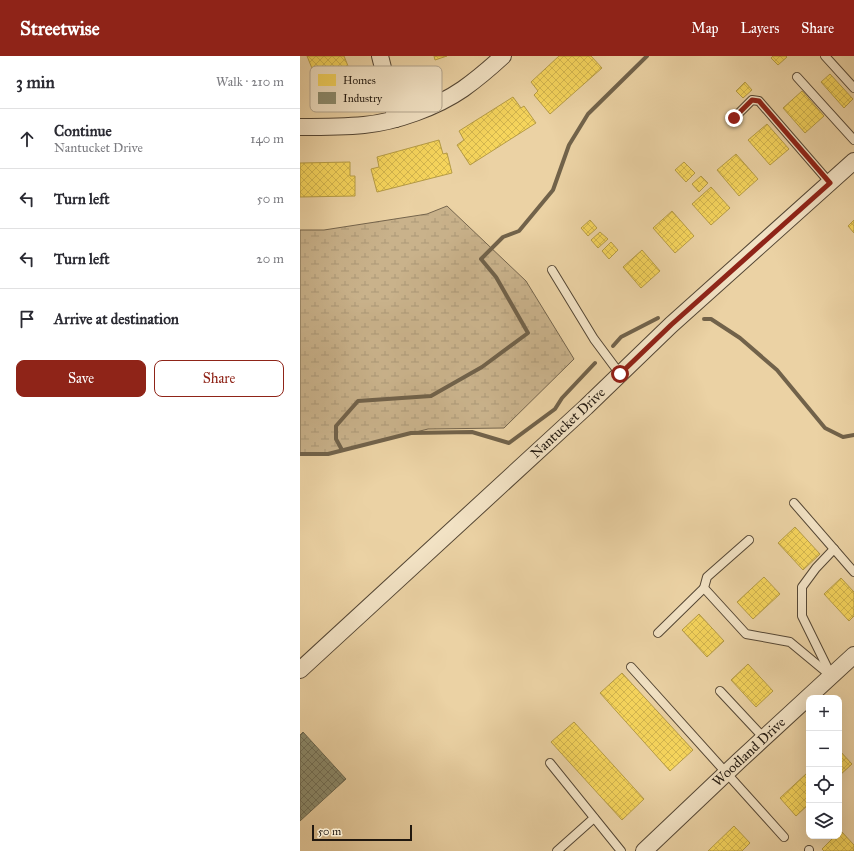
<!DOCTYPE html>
<html lang="en">
<head>
<meta charset="utf-8">
<style>
	:root { --surface:#fff; --page:#f2f2f3; --text:#2b2b33; --muted:#7c7c81; --line:#e1e1e2; --accent:#8f2418 }
	body { margin:0; font-family:"IM FELL Great Primer",serif; background:var(--page); color:var(--text) }
	.controls { position:absolute; right:12px; bottom:12px; display:grid; overflow:hidden; border-radius:8px; box-shadow:0 4px 16px #0002 }
	.controls button { width:36px; height:36px; display:grid; place-items:center; padding:0; border:0; border-bottom:1px solid var(--line); background:var(--surface); color:var(--text); font:20px sans-serif }
	.scale { position:absolute; left:12px; bottom:10px; width:100px; box-sizing:border-box; padding-left:4px; border:2px solid #21180f; border-top:0; font-size:11px; line-height:14px; white-space:nowrap; color:#21180f; -webkit-text-stroke:3px #f2e2c4; paint-order:stroke }
	.stop { position:absolute; width:12px; height:12px; margin:-9px; border:3px solid #8f2418; border-radius:50%; background:#fff }
	.stop.end { background:#8f2418; border-color:#fff; box-shadow:0 1px 4px #0008 }
	.list { margin:0; padding:0; list-style:none }
	h2 { display:flex; justify-content:space-between; align-items:center; height:52px; margin:0; padding:0 16px; font-size:17px }
	h2 small { font-size:13px; font-weight:400; color:var(--muted) }
	.list li { display:grid; grid-template-columns:26px 1fr auto; gap:12px; align-items:center; box-sizing:border-box; height:60px; padding:0 16px; border-top:1px solid var(--line) }
	.list b { display:block; font-size:15px; white-space:nowrap }
	.list p { margin:0; font-size:13px; white-space:nowrap; color:var(--muted) }
	.list em { font-size:13px; font-style:normal; color:var(--muted) }
	.actions { display:flex; gap:8px; padding:12px 16px }
	.actions a { flex:1; padding:9px 0; border:1px solid var(--accent); border-radius:8px; text-align:center; font-size:14px; color:var(--accent) }
	.actions .main { background:var(--accent); color:#fff }
	.icon { flex:none; width:22px; height:22px; fill:none; stroke:currentColor; stroke-width:2; stroke-linecap:round; stroke-linejoin:round }
	.map { position:relative; flex:none; width:554px; height:795px; overflow:hidden }
	header { display:flex; align-items:center; gap:24px; box-sizing:border-box; height:56px; padding:0 20px; background:var(--accent); color:#fff }
	header strong { font-size:19px }
	nav { display:flex; gap:22px; margin-inline-start:auto; font-size:14px }
	main { display:flex }
	aside { flex:1; background:var(--surface) }
	.map>svg:first-child { display:block }
	.wetland { fill:url(#wetland-marsh); stroke:#75654d }
	.homes { fill:url(#homes-cross-hatch); stroke:#b69c45 }
	.industry { fill:url(#industry-cross-hatch); stroke:#6c6952 }
	.lines { fill:none; stroke-linecap:round; stroke-linejoin:round }
	.stream { stroke:#71624a; stroke-width:4 }
	.lane-casing { stroke:#544634; stroke-width:10 }
	.street-casing { stroke:#544634; stroke-width:18 }
	.lane { stroke:#f2e2c4; stroke-width:8 }
	.street { stroke:#f2e2c4; stroke-width:16 }
	.route { stroke:#8f2418; stroke-width:5 }
	.labels { text-anchor:middle; dominant-baseline:central; stroke-width:4; stroke-linejoin:round; paint-order:stroke }
	.street-label { font-size:14px; fill:#21180f; stroke:#f2e2c4 }
	.key { fill:#f2e2c4; stroke:#b3a58e; stroke-width:1 }
	.key-label { font-size:11px; fill:#21180f }
</style>
</head>
<body>
<header>
<strong>Streetwise</strong>
<nav><a>Map</a><a>Layers</a><a>Share</a></nav>
</header>
<main>
<aside>
<h2>3 min<small>Walk · 210 m</small></h2>
<ul class="list">
<li><svg class="icon" aria-label="ahead" viewBox="0 0 24 24"><path d="M12 20V5M6 11l6-6 6 6"/></svg><div><b>Continue</b><p>Nantucket Drive</p></div><em>140 m</em></li>
<li><svg class="icon" aria-label="left" viewBox="0 0 24 24"><path d="M17 20v-9H6M10 6l-5 5 5 5"/></svg><div><b>Turn left</b></div><em>50 m</em></li>
<li><svg class="icon" aria-label="left" viewBox="0 0 24 24"><path d="M17 20v-9H6M10 6l-5 5 5 5"/></svg><div><b>Turn left</b></div><em>20 m</em></li>
<li><svg class="icon" aria-label="arrive" viewBox="0 0 24 24"><path d="M6 21V4h12l-3 4 3 4H6"/></svg><div><b>Arrive at destination</b></div></li>
</ul>
<div class="actions"><a class="main">Save</a><a>Share</a></div>
</aside>
<div class="map">
<svg width="554" height="795" viewBox="0 0 554 795">
	<defs>
		<pattern id="wetland-marsh" width="20" height="14" patternUnits="userSpaceOnUse"><rect width="20" height="14" fill="#c9b28b"/><path d="M1 5h8M5 5V1M11 12h8M15 12V8" fill="none" stroke="#ac9877"/></pattern>
		<pattern id="homes-cross-hatch" width="8" height="8" patternUnits="userSpaceOnUse"><rect width="8" height="8" fill="#f6d55c"/><path d="M0 0l8 8M0 8l8-8" fill="none" stroke="#d3b64f"/></pattern>
		<pattern id="industry-cross-hatch" width="8" height="8" patternUnits="userSpaceOnUse"><rect width="8" height="8" fill="#8c8c6e"/><path d="M0 0l8 8M0 8l8-8" fill="none" stroke="#727159"/></pattern>
	</defs>
	<rect width="100%" height="100%" fill="#ebd2a4"/>
	<filter id="stains"><feTurbulence type="fractalNoise" baseFrequency=".005" numOctaves="4"/><feColorMatrix values="0 0 0 0 .2 0 0 0 0 .09 0 0 0 0 .02 0 0 0 .5 -.17"/></filter>
	<radialGradient id="worn" r=".72"><stop offset=".6" stop-color="#630" stop-opacity="0"/><stop offset="1" stop-color="#630" stop-opacity=".3"/></radialGradient>
	<polygon class="wetland" points="147,150 226,225 274,303 204,372 128,373 28,398 0,398 0,174 24,174 127,158"/>
	<g class="homes">
		<polygon points="7,0 44,0 50,15 37,20 39,24 20,32"/>
		<polygon points="134,0 147,0 135,4"/>
		<polygon points="259,0 291,0 302,12 250,58 234,39 238,35 231,26"/>
		<polygon points="473,0 486,0 487,1 478,9 471,2"/>
		<polygon points="530,18 553,43 544,52 521,26"/>
		<polygon points="445,26 452,34 443,42 436,35"/>
		<polygon points="502,35 524,60 505,77 483,52"/>
		<polygon points="213,41 221,52 224,50 236,67 170,109 157,89 164,84 159,75"/>
		<polygon points="467,68 489,93 470,109 448,84"/>
		<polygon points="139,84 143,98 147,97 152,117 77,136 71,113 79,111 77,101"/>
		<polygon points="436,98 458,123 439,140 417,114"/>
		<polygon points="50,106 50,120 55,120 55,140 0,141 0,107"/>
		<polygon points="384,106 395,117 386,126 375,114"/>
		<polygon points="401,120 408,127 399,136 392,128"/>
		<polygon points="411,131 430,152 411,169 392,148"/>
		<polygon points="372,155 394,180 375,197 353,172"/>
		<polygon points="290,164 297,172 288,180 281,172"/>
		<polygon points="554,164 554,177 548,170"/>
		<polygon points="300,176 308,183 298,192 291,184"/>
		<polygon points="311,186 318,194 309,203 302,195"/>
		<polygon points="342,194 360,215 341,232 323,211"/>
		<polygon points="495,471 520,498 503,514 478,487"/>
		<polygon points="464,521 480,538 453,563 437,546"/>
		<polygon points="541,522 554,536 554,560 549,565 524,538"/>
		<polygon points="399,558 424,585 407,601 382,574"/>
		<polygon points="448,608 473,635 456,651 431,624"/>
		<polygon points="322,617 393,694 370,715 300,637"/>
		<polygon points="274,666 344,743 322,764 251,686"/>
		<polygon points="539,694 552,708 539,720"/>
		<polygon points="507,717 509,720 509,748 496,760 480,742"/>
		<polygon points="434,770 450,787 442,795 408,795"/>
		<polygon points="541,775 554,789 554,795 524,795 522,793 535,780 539,780 539,777"/>
	</g>
	<polygon class="industry" points="3,676 46,723 0,765 0,679"/>
	<g class="lines">
		<g class="stream">
			<polyline points="404,263 411,263 440,282 477,314 525,372 543,381 554,379"/>
			<polyline points="313,290 321,281 358,262"/>
			<polyline points="42,394 36,383 36,370 58,345 131,340 182,311 228,277 196,221 181,203 203,181 219,175 253,134 269,89 288,58 347,0"/>
			<polyline points="0,398 28,398 111,377 172,376 209,387 255,353 262,342 295,307"/>
		</g>
		<g class="lane-casing">
			<g id="lane">
				<polyline points="525,0 554,32"/>
				<polyline points="497,21 554,84"/>
				<polyline points="434,62 452,44 459,45 530,127"/>
				<polyline points="252,214 294,283 320,318"/>
				<polyline points="494,447 554,516"/>
				<polyline points="449,484 407,521 404,532 446,578 490,586 531,620"/>
				<polyline points="358,577 404,532"/>
				<polyline points="331,611 484,781"/>
				<polyline points="530,617 502,560 502,531 516,512 534,493"/>
				<polyline points="420,635 464,682"/>
				<polyline points="250,707 321,795"/>
				<polyline points="509,794 509,795"/>
				<polyline points="257,795 294,762"/>
			</g>
		</g>
		<g class="street-casing">
			<g id="street">
				<polyline points="80,0 96,63"/>
				<path d="M0 71C21 71 43 71 64 69 96 66 137 51 163 33 177 23 190 12 203 0"/>
				<polyline points="0,614 286,351 371,269 554,105"/>
				<polyline points="344,795 440,704 554,599"/>
			</g>
		</g>
		<use href="#lane" class="lane"/>
		<use href="#street" class="street"/>
	</g>
	<g class="lines">
		<polyline class="route" points="320,318 371,269 530,127 459,45 452,44 434,62"/>
	</g>
	<g class="labels">
		<g class="street-label">
			<text transform="translate(268 367) rotate(-43)">Nantucket Drive</text>
			<text transform="translate(449 696) rotate(-43)">Woodland Drive</text>
		</g>
	</g>
	<rect x="10" y="10" width="132" height="46" rx="6" class="key"/>
	<rect x="18" y="18" width="18" height="12" fill="#f6d55c"/>
	<rect x="18" y="36" width="18" height="12" fill="#8c8c6e"/>
	<g class="key-label">
		<text x="43" y="28">Homes</text>
		<text x="43" y="46">Industry</text>
	</g>
	<rect width="100%" height="100%" filter="url(#stains)"/>
	<rect width="100%" height="100%" fill="url(#worn)"/>
</svg>
<div class="controls">
<button>+</button>
<button>−</button>
<button><svg class="icon" aria-label="locate" viewBox="0 0 24 24"><circle cx="12" cy="12" r="6"/><path d="M12 2v4M12 18v4M2 12h4M18 12h4"/></svg></button>
<button><svg class="icon" aria-label="layers" viewBox="0 0 24 24"><path d="M12 4l9 5-9 5-9-5zM3 14l9 5 9-5"/></svg></button>
</div>
<div class="scale">50 m</div>
<div class="stop" style="left:320px;top:318px"></div>
<div class="stop end" style="left:434px;top:62px"></div>
</div>
</main>
</body>
</html>
